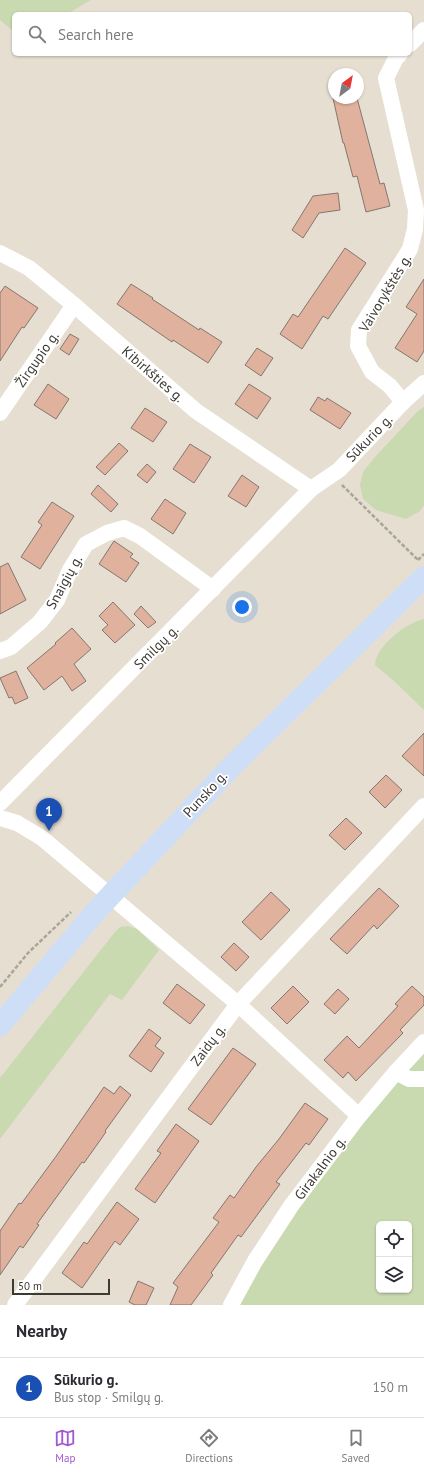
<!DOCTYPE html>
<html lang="en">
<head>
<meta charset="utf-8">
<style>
	:root { --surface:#fff; --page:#f2f2f3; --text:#2b2b33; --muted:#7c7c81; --line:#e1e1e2; --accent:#a05acf }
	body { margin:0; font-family:"PT Sans",sans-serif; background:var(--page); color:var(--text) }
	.controls { position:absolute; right:12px; bottom:12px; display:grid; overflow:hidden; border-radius:6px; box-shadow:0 1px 3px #0004 }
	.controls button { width:36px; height:36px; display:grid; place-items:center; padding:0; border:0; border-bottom:1px solid var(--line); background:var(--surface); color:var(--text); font:20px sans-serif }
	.compass { position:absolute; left:328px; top:68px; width:36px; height:36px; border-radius:50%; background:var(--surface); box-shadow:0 1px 3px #0004; rotate:32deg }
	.scale { position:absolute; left:12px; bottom:10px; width:98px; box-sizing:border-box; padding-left:4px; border:2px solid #3d3a34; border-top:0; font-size:11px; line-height:14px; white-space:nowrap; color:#3d3a34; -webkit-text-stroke:3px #fff; paint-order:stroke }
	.you { position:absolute; left:242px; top:607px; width:14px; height:14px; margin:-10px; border:3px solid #fff; border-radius:50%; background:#1a73e8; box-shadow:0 0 0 6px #1a73e833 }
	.badge { display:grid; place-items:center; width:26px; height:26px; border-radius:50%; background:var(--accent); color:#fff; font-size:13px; font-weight:700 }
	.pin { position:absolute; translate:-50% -33px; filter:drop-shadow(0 1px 2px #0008) }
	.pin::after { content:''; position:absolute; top:21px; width:14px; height:12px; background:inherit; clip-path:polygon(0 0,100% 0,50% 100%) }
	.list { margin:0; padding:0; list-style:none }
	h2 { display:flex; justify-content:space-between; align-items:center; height:52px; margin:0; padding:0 16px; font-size:17px }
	h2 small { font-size:13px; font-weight:400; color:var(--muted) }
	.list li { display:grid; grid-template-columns:26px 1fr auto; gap:12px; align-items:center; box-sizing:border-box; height:60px; padding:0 16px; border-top:1px solid var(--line) }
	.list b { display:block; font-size:15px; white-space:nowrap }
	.list p { margin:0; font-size:13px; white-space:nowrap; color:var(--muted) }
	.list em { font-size:13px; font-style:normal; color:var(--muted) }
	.icon { flex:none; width:22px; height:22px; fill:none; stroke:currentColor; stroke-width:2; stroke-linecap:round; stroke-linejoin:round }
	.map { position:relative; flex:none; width:424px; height:1305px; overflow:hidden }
	.search { position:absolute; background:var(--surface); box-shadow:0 1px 3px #0004; left:12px; right:12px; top:12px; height:44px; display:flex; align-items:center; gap:10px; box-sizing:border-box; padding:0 14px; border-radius:6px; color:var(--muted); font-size:15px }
	.sheet { height:112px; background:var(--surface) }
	nav { display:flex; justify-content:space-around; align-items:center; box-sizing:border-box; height:56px; border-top:1px solid var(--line); background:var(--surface); font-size:11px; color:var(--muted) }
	nav a { display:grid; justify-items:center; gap:2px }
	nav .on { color:var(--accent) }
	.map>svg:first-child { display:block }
	.green { fill:#c9d9b0; fill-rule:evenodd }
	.building { fill:#e0b19d; stroke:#847670 }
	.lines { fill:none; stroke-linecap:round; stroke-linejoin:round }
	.path { stroke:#aaa599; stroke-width:2.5; stroke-dasharray:4 2; stroke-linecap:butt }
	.street { stroke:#fff; stroke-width:16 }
	.primary { stroke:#cfdef7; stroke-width:22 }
	.labels { text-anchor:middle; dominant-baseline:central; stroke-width:3.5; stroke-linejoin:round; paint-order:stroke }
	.street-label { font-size:14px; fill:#3d3a34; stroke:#fff }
</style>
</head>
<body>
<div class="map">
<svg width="424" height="1305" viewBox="0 0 424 1305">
	<rect width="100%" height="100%" fill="#e6dfd1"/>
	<g class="green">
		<polygon points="0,0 91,0 67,14 14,14 14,32 0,20"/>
		<polygon points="424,407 424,505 420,511 406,519 376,510 363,499 360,485 363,472 375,457 418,411"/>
		<path d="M424 619V710L394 681 375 665C376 646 406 623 424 619Z"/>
		<polygon points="128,926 137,929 159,950 122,1000 110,994 0,1139 0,1078 115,932 120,927"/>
		<path d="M424 1053V1305H239L289 1217 377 1104ZM379 1224H409V1290H379Z"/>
	</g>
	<g class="building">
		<polygon points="333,98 357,98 380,184 384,183 390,206 366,212 357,176 353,177 344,143 343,143"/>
		<polygon points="338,193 340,210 319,213 303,238 292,230 313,196"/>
		<polygon points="345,248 366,263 328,319 323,316 302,349 280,334 293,314 298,317"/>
		<polygon points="424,279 424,351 417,362 395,348 417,314 406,307"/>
		<polygon points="131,284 153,298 152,299 199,330 200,328 222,342 208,363 173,340 172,342 117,304"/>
		<polygon points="5,286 38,308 24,328 22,327 0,361 0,293"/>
		<polygon points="70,334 79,339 69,355 60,349"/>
		<polygon points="257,348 273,358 261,376 245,365"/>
		<polygon points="48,384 69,399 56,419 34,405"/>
		<polygon points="249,384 271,398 257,419 235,404"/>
		<polygon points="318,397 325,401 327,398 351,413 340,429 310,410"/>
		<polygon points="145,408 167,422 153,442 131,428"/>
		<polygon points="119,443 128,451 105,475 96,467"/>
		<polygon points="190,444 211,457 194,483 173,469"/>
		<polygon points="147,464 156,472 147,483 137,475"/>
		<polygon points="242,475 259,487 246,507 228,496"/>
		<polygon points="98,485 118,504 111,512 91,494"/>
		<polygon points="165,499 186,513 173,534 151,519"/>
		<polygon points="52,502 74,516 40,569 21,557 42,525 38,522"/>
		<polygon points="114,541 133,554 130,557 139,563 126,582 99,564"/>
		<polygon points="8,563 26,600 0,614 0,567"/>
		<polygon points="113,602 135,625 115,643 102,630 108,625 99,616"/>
		<polygon points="141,606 156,622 148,628 134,614"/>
		<polygon points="72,628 91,649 74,664 86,681 72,691 62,676 44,690 27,668 56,644 55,643"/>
		<polygon points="16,671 28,698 15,704 12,697 9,698 0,678"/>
		<polygon points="424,733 424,776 402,756"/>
		<polygon points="386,775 402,790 385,808 369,792"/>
		<polygon points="346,818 362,833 345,850 329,835"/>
		<polygon points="379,888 399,906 377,929 374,925 347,954 330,939"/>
		<polygon points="271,892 290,910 261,940 242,922"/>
		<polygon points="234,943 249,957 236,971 221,957"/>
		<polygon points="177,984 205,1005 190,1024 163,1003"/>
		<polygon points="293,986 309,1002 287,1024 271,1008"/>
		<polygon points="412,986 424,997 424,1005 400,1030 403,1033 356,1081 348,1072 343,1078 324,1060 347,1036 359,1048 398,1006 395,1004"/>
		<polygon points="338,989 349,999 335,1014 324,1004"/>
		<polygon points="149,1029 161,1038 155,1046 164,1053 151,1072 129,1056"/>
		<polygon points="233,1048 256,1064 211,1125 188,1109"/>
		<polygon points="120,1086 131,1095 105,1131 106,1132 84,1163 82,1162 37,1224 39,1225 23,1248 20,1246 0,1275 0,1231 19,1203 21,1204 57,1155 104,1087 114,1094"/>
		<polygon points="305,1103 328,1119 309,1145 306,1143 276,1182 280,1184 241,1237 238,1235 211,1273 213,1275 191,1305 170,1305 178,1287 173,1283 219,1222 213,1218 230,1195 234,1198 256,1167 279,1139"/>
		<polygon points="176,1124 199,1141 155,1203 135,1189 161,1153 157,1151"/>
		<polygon points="117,1202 139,1219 120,1245 115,1241 82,1288 62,1273 84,1242 87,1244"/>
		<polygon points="138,1281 154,1288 146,1305 135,1305 129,1302"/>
	</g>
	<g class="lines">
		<g class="path">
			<polyline points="342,485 418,560"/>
			<polyline points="418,560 424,554"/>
			<polyline points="0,987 28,953 71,912"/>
		</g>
		<g class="street">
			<polyline points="410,44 424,30"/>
			<polyline points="400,54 396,58 386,78 416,210 415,229 410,249 359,330 358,346 372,372 390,386 403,402"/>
			<polyline points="0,253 29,268 74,305 196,411 311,489"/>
			<polyline points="0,413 74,305"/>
			<polyline points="0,651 11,647 40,622 57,600 70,570 86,544 107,533 124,528 140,536 213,589"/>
			<polyline points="0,803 311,489 339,470 403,402 424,383"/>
			<polyline points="0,818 17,823 42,838 238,1004 359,1116"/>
			<polyline points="396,1072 409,1079 424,1079"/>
			<polyline points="15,1305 238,1004 424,806"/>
			<polyline points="231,1305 255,1261 291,1206 359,1116 396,1072 424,1042"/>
		</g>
		<polyline class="primary" points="0,1025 96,911 231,767 424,577"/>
	</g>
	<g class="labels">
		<g class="street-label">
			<text transform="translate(385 293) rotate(-59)">Vaivorykštės g.</text>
			<text transform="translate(37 359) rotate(-55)">Žirgupio g.</text>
			<text transform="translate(153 374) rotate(41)">Kibirkšties g.</text>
			<text transform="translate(369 438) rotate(-46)">Sūkurio g.</text>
			<text transform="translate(64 582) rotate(-61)">Snaigių g.</text>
			<text transform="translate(156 647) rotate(-45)">Smilgų g.</text>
			<text transform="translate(205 794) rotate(-47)">Punsko g.</text>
			<text transform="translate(208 1045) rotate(-53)">Zaidų g.</text>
			<text transform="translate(320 1168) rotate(-53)">Girakalnio g.</text>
		</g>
	</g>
</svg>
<div class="controls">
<button><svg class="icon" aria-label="locate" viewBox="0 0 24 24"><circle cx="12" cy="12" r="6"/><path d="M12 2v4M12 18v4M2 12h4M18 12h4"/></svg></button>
<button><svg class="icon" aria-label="layers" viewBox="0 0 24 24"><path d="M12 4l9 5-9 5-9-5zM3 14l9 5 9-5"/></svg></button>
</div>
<svg class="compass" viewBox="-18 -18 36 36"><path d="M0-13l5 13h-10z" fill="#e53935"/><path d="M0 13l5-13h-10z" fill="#7c7c81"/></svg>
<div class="scale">50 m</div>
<div class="you"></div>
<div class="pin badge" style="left:49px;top:831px;background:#1a4fb4">1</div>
<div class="search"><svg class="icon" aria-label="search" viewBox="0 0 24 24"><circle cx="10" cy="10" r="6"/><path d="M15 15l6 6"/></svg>Search here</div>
</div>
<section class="sheet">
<h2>Nearby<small></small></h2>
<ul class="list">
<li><span class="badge" style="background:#1a4fb4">1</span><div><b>Sūkurio g.</b><p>Bus stop · Smilgų g.</p></div><em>150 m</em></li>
</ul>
</section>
<nav>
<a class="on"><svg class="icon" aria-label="map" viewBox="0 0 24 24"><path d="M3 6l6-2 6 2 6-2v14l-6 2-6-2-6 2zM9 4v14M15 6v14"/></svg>Map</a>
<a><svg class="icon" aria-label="directions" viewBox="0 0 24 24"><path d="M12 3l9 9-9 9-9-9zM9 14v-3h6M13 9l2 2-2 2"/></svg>Directions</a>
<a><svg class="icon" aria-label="saved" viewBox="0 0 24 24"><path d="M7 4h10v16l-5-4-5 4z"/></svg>Saved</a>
</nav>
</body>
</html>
